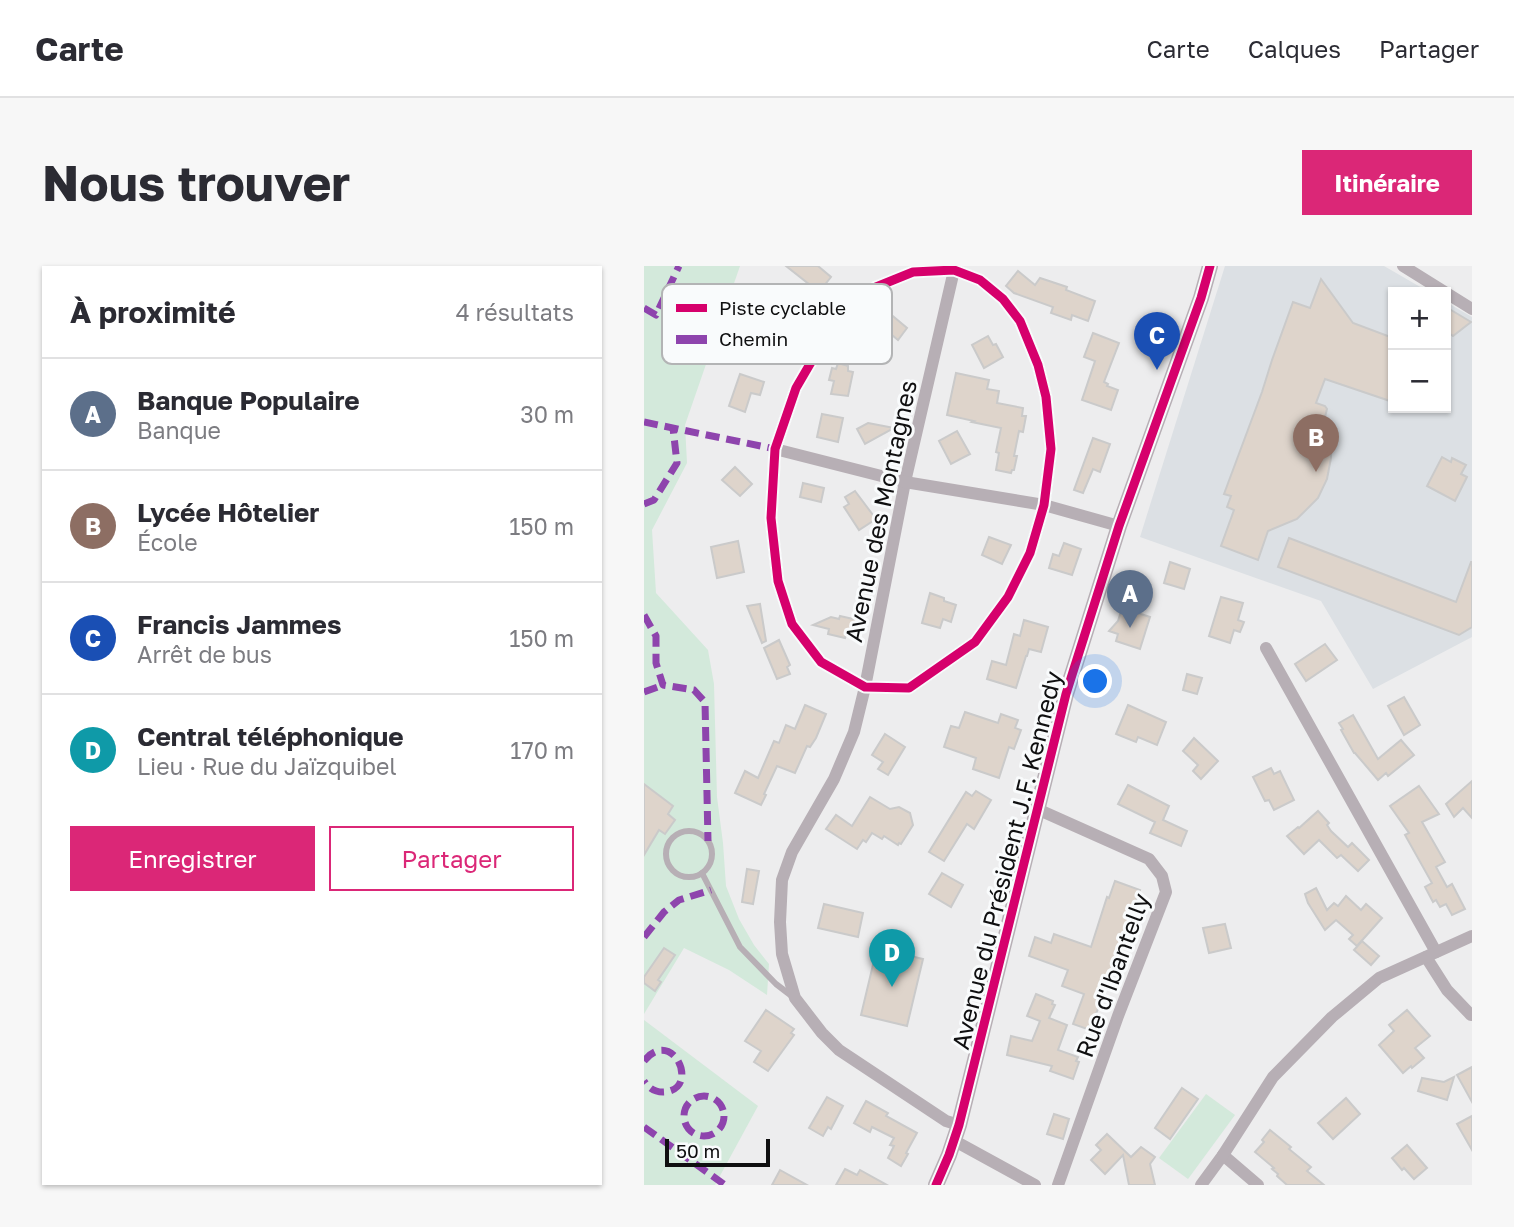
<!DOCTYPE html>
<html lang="fr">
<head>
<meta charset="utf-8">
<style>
	:root { --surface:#fff; --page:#f7f7f7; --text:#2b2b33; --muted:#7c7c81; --line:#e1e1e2; --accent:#db2777 }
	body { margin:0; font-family:"Golos Text",sans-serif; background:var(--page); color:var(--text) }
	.controls { position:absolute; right:21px; top:21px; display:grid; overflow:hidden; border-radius:0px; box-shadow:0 2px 5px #0004 }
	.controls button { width:63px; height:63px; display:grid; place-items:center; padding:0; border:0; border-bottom:2px solid var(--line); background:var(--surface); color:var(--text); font:35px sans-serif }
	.scale { position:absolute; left:21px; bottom:18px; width:105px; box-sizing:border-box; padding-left:7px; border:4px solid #0f0f10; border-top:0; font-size:19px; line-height:24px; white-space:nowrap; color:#0f0f10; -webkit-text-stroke:5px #f9fbfc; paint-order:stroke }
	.you { position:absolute; left:452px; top:416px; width:24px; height:24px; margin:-18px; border:5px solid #fff; border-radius:50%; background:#1a73e8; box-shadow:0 0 0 10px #1a73e833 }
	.badge { display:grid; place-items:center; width:46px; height:46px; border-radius:50%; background:var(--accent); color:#fff; font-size:23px; font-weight:700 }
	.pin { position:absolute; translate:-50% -58px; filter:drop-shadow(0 2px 4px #0008) }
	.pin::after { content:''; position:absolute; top:37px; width:24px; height:21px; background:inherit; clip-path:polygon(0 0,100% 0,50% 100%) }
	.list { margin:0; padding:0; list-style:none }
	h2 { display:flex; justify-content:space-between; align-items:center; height:91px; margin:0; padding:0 28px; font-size:30px }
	h2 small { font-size:23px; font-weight:400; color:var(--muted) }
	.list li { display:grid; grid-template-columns:46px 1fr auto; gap:21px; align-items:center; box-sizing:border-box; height:112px; padding:0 28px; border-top:2px solid var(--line) }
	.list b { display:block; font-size:26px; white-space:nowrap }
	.list p { margin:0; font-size:23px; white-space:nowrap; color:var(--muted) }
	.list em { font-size:23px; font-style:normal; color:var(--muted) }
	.actions { display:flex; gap:14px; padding:21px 28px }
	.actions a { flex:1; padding:16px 0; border:2px solid var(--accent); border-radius:0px; text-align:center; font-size:24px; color:var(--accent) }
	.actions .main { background:var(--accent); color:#fff }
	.map { position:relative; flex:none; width:828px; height:919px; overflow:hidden; border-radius:0px }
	header { display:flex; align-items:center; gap:42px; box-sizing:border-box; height:98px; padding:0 35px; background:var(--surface); border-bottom:2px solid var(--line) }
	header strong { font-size:33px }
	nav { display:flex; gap:38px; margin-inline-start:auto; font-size:24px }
	.intro { display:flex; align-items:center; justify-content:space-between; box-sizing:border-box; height:168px; padding:0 42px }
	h1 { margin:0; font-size:49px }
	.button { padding:18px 32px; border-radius:0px; background:var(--accent); color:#fff; font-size:24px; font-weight:700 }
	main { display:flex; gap:42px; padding:0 42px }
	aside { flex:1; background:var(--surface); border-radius:0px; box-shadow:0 2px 5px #0004 }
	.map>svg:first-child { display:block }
	.built { fill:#dce0e4 }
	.green { fill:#d3e9db }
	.building { fill:#ded4cb; stroke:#cacaca; stroke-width:2 }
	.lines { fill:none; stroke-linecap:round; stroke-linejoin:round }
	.service { stroke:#b7afb5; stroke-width:6 }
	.minor { stroke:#b7afb5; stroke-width:12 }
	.tertiary { stroke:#b7afb5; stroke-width:16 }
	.quiet { stroke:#8e44ad; stroke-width:7; stroke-dasharray:14 7; stroke-linecap:butt }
	.cycleway-casing { stroke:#f9fbfc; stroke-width:13 }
	.cycleway { stroke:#d6006c; stroke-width:9 }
	.labels { text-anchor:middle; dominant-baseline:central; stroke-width:6; stroke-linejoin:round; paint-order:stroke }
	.street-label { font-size:24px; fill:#0f0f10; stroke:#f9fbfc }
	.key { fill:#f9fbfc; stroke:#b3b4b5; stroke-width:2 }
	.key-label { font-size:19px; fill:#0f0f10 }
</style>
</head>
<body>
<header>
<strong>Carte</strong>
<nav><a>Carte</a><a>Calques</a><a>Partager</a></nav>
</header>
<div class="intro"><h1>Nous trouver</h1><a class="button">Itinéraire</a></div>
<main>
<aside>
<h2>À proximité<small>4 résultats</small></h2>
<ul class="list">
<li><span class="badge" style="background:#5c6f8a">A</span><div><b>Banque Populaire</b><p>Banque</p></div><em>30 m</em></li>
<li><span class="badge" style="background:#8d6e63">B</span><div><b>Lycée Hôtelier</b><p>École</p></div><em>150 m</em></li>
<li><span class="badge" style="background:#1a4fb4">C</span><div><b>Francis Jammes</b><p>Arrêt de bus</p></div><em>150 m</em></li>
<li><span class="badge" style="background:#0f9aa8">D</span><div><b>Central téléphonique</b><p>Lieu · Rue du Jaïzquibel</p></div><em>170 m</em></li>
</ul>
<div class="actions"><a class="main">Enregistrer</a><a>Partager</a></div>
</aside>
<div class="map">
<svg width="828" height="919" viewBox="0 0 828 919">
	<rect width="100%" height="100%" fill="#ededee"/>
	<polygon class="built" points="581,0 740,0 785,26 749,26 749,142 802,142 802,36 828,51 828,371 729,423 677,335 496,271"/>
	<g class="green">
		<polygon points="0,0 96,0 41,159 43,197 8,264 12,327 64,384 70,418 73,531 79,577 82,620 95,653 110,679 125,698 123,729 85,704 40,682 0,748"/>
		<polygon points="0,754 114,840 71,919 0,919"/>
		<polygon points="562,828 591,849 544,913 515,892"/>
	</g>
	<g class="building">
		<polygon points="142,0 174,0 187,11 175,26"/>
		<polygon points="374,5 391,19 396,12 423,21 422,24 451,35 444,55 428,49 427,54 407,47 409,41 370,27 362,20"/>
		<polygon points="677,13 709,57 749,72 749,136 681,113 672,137 681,140 683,143 678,163 685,165 687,176 687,192 683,213 674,232 653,253 624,265 614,294 577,280 590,244 583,241 587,230 580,228 618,126 628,94 649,36 666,42"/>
		<polygon points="802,41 827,56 809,70 802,65"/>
		<polygon points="244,46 263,62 254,74 235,58"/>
		<polygon points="449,67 475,77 460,116 464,118 463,120 474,124 467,144 438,134 451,95 440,91"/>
		<polygon points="344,70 349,79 352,78 359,91 340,102 328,79"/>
		<polygon points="194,97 204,100 204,105 209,106 204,130 187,128 190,115 185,114 188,102 192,103"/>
		<polygon points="312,107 345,114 343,123 355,125 353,137 379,142 378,150 382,150 379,166 375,165 370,190 373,190 370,204 368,204 367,207 352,204 355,187 352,186 357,162 328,156 330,155 303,149"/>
		<polygon points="96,108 120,116 116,129 107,127 101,146 85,140"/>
		<polygon points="178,148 199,152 194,176 173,171"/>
		<polygon points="224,157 250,162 221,178 213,163"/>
		<polygon points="313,165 326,188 307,198 295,175"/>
		<polygon points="449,172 466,178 456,206 449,203 439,227 430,224"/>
		<polygon points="798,191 807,196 808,192 822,199 817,208 823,211 811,235 783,220"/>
		<polygon points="91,201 108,218 96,230 78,214"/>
		<polygon points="159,217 180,222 177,236 156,231"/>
		<polygon points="211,225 232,253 215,264 200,241 205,238 201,231"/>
		<polygon points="345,271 367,279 358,298 338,289"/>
		<polygon points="645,272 812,336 827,296 828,296 828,361 815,369 634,301"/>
		<polygon points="94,275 100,306 73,312 67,281"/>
		<polygon points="420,277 437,283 428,309 405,302 409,288 415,290"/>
		<polygon points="526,296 546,303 540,323 520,317"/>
		<polygon points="286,327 300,332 300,335 312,339 307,356 299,353 296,362 278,357"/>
		<polygon points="577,331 599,337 594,354 600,356 596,366 590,364 586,377 565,370"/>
		<polygon points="116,338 122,375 118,377 103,340"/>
		<polygon points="478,342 506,351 496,383 472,375 474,368 465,365 474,355"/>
		<polygon points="196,350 218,355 214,372 202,369 201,372 184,368 185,363 169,359 187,351 195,353"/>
		<polygon points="380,354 404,361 397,386 385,383 383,390 382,390 372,422 343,413 348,395 362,399 370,368 376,370"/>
		<polygon points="135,374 146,399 143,401 146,408 133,413 120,382"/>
		<polygon points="681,378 693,394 662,415 651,398"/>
		<polygon points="543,408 558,412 553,428 539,424"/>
		<polygon points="760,431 776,459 760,469 744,440"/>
		<polygon points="161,439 182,448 172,472 166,481 163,480 151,507 133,500 120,528 122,529 117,539 91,527 101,505 114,512 130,475 135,477 142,459 151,463"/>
		<polygon points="484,439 522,456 513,479 494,471 492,476 472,468"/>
		<polygon points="321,446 354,457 357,448 374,454 371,462 377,464 370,483 365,481 355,512 329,503 332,492 300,481 307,460 315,462"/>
		<polygon points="709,449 734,493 757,474 770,489 744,510 742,507 734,514 711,487 710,487 697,464 699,463 695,457"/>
		<polygon points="241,468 261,481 244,509 234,503 239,496 228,489"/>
		<polygon points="550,472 574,495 557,513 549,505 554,499 539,485"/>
		<polygon points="627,502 630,508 636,505 650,534 630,544 625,534 621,535 609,511"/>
		<polygon points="828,515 828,552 819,542 810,551 802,538"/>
		<polygon points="0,518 29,540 24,548 31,554 21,568 15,564 0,589"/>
		<polygon points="484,519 525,540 519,554 543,565 537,580 506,567 511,556 474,538"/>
		<polygon points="775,520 795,548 778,556 801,596 792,601 803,621 808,618 821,643 808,649 802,638 796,641 792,634 789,636 781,621 788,617 761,569 765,567 746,540"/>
		<polygon points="332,525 347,534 330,563 323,558 300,595 285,586 322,526 328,530"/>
		<polygon points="226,531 246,543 255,541 266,547 269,559 257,578 255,577 254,579 240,570 238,573 228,567 222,576 219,574 213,583 182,563 192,549 208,560"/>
		<polygon points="674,545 685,557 683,559 687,565 704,581 708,577 725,594 714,605 697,589 693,592 675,574 660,588 643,570 654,561 655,562"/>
		<polygon points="103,603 115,605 109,638 98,636"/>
		<polygon points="298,607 319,619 307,641 285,628"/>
		<polygon points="471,615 496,624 490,640 491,641 482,666 481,665 468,700 470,700 446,764 429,758 440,728 418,720 424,704 385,690 391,671 407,677 410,668 447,681 463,631 465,632"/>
		<polygon points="672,622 683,644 690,637 694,640 702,630 717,644 722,638 738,652 713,680 705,673 709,669 692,654 681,664 664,637 661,628"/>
		<polygon points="180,638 219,647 214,671 174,662"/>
		<polygon points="581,658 587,682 565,687 559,662"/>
		<polygon points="718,675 735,690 727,699 710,684"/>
		<polygon points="20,682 31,689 14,714 17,716 11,725 0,717 0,711"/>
		<polygon points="233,682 279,693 263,760 217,749"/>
		<polygon points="392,728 409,735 408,738 411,739 405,752 423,759 414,784 434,791 432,795 435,796 429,813 406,805 408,800 363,789 367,770 388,775 396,755 383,750"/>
		<polygon points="122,744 150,763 147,767 150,769 124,805 110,796 117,785 101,775"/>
		<polygon points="763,744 786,770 771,782 780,792 768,802 767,800 759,807 735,779 750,765 745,759"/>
		<polygon points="828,801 828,836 813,809"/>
		<polygon points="810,811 803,834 774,825 778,812 800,816"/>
		<polygon points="538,822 554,833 526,873 511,862"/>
		<polygon points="183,831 199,840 187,863 184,861 179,870 165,862"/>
		<polygon points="702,832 716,848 689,873 674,857"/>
		<polygon points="222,835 244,847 242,850 273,867 262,887 264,888 257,900 244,892 250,880 246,879 250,872 228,861 226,866 210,857"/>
		<polygon points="410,848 425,853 419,873 403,868"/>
		<polygon points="828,850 828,884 813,858"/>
		<polygon points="626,864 647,881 645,883 667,901 663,905 680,919 643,919 633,910 634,908 628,903 630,902 611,886 620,876 618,874"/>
		<polygon points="463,868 487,891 497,881 511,891 506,898 511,919 485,919 479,889 461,908 447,894 457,884 452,879"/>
		<polygon points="763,879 783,902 770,913 760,902 758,904 748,892"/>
		<polygon points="201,903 213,909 216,904 243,919 192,919"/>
		<polygon points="136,904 163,919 128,919"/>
	</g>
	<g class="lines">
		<g class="service">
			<circle cx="45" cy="588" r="23"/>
			<polyline points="58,607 96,681 132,718 149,731"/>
		</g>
		<g class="minor">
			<polyline points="311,0 261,216 221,421 210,466 190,513 148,586 138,614 136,656 138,688 151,732 178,767 195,784 302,855 315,859"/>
			<polyline points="759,0 828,43"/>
			<polygon points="310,4 336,14 359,33 376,55 394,99 402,131 407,183 400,239 386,287 364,331 331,376 265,422 221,421 177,396 148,358 134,315 127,252 131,183 152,122 180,74 212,36 232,21 269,6"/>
			<polyline points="131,183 261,216 400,239 475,260"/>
			<polyline points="622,382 792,686"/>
			<polyline points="393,543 505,593 518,610 522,626 474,750 414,919"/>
			<polyline points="782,691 803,724 827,749"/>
			<polyline points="309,874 391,919"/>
			<polyline points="579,889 614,919"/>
			<polyline points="557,919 579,889 629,811 688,751 735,712 828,670"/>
		</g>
		<polyline class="tertiary" points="292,919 305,889 315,859 422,428 475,260 557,32 566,0"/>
		<g class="quiet">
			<polyline points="0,42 12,49 35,0"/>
			<polyline points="0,156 131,183"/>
			<polyline points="0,238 10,234 33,197 29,162"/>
			<polyline points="0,349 12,370 12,397 19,419 50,424 61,436 64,575"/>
			<polyline points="0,426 19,419"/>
			<polyline points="0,671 20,646 35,634 67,624"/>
			<path d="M0 795C29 759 58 825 19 826 10 826 5 822 0 815"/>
			<circle cx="60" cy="850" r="20"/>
			<polyline points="0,861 81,919"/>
		</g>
		<g class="cycleway-casing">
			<g id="cycleway">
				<polygon points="310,4 336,14 359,33 376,55 394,99 402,131 407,183 400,239 386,287 364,331 331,376 265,422 221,421 177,396 148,358 134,315 127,252 131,183 152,122 180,74 212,36 232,21 269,6"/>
				<polyline points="292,919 305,889 315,859 422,428 475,260 557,32 566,0"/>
			</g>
		</g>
		<use href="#cycleway" class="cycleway"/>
	</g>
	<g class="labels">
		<g class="street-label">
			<text transform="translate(236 245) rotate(-78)">Avenue des Montagnes</text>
			<text transform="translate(362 594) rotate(-76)">Avenue du Président J.F. Kennedy</text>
			<text transform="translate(468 709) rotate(-70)">Rue d'Ibantelly</text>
		</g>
	</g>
	<rect x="18" y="18" width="230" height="80" rx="10" class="key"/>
	<rect x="32" y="38" width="31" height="8" fill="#d6006c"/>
	<rect x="32" y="69" width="31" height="9" fill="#8e44ad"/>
	<g class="key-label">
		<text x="75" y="49">Piste cyclable</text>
		<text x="75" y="80">Chemin</text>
	</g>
</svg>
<div class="controls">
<button>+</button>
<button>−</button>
</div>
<div class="scale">50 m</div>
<div class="you"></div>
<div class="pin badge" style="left:486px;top:362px;background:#5c6f8a">A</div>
<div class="pin badge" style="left:672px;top:206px;background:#8d6e63">B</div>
<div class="pin badge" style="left:513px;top:104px;background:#1a4fb4">C</div>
<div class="pin badge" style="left:248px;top:721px;background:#0f9aa8">D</div>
</div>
</main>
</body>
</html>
